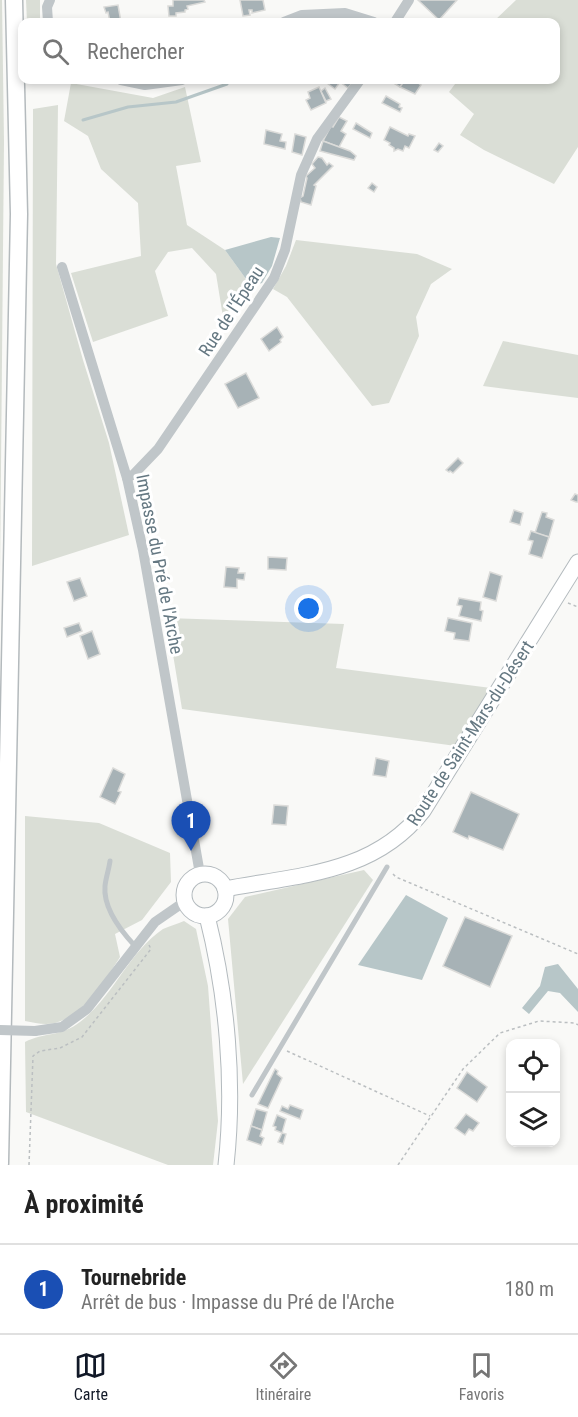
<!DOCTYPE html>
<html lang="fr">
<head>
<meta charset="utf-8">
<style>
	:root { --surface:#fff; --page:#f6f6f6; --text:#222; --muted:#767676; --line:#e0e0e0; --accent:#111827 }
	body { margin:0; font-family:"Roboto Condensed",sans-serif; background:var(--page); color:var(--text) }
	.controls { position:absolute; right:18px; bottom:18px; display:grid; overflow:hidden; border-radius:12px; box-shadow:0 3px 9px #0003 }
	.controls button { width:54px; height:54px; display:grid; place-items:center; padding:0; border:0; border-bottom:2px solid var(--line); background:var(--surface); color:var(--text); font:30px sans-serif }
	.you { position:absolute; left:309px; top:609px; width:21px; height:21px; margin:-15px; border:4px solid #fff; border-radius:50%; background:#1a73e8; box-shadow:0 0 0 9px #1a73e833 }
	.badge { display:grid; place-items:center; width:39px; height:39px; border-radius:50%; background:var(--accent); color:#fff; font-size:20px; font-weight:700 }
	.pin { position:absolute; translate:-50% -50px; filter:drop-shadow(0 2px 3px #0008) }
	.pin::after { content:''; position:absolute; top:32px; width:21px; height:18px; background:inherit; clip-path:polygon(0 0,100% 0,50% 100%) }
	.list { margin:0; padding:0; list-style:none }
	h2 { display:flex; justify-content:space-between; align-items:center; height:78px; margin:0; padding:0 24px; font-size:26px }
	h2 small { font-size:20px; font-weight:400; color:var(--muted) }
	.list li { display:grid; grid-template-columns:39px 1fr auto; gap:18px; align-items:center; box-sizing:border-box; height:90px; padding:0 24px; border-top:2px solid var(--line) }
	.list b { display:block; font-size:22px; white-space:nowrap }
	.list p { margin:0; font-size:20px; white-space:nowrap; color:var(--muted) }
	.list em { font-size:20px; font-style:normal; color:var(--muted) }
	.icon { flex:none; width:33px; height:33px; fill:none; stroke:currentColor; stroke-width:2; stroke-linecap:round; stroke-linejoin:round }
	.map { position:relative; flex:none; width:578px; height:1165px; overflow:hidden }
	.search { position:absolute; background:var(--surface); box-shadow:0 3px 9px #0003; left:18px; right:18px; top:18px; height:66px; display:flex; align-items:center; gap:15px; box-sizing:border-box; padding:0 21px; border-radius:12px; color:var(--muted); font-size:22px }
	.sheet { height:168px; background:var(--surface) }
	nav { display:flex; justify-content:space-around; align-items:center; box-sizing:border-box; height:84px; border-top:2px solid var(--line); background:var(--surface); font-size:16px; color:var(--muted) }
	nav a { display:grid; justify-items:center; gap:3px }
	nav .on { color:var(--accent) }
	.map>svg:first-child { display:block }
	.green { fill:#daded6 }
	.water { fill:#b7c6c8 }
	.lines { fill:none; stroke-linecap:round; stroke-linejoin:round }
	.stream { stroke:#b7c6c8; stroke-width:3 }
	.building { fill:#a7b2b6; stroke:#dbdbd9; stroke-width:1.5 }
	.secondary-casing { stroke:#b3babe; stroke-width:17 }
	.primary-casing { stroke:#b4babd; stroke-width:19 }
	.path { stroke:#bbbfc1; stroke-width:1.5; stroke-dasharray:3 3; stroke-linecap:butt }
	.lane { stroke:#c0c6c9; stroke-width:5 }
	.street { stroke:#c0c6c9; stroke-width:10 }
	.secondary { stroke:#fff; stroke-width:15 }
	.primary { stroke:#fff; stroke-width:16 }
	.street-bridge { stroke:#c0c6c9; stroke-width:10 }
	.labels { text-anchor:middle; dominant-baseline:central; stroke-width:6; stroke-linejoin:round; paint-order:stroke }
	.street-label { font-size:18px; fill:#657882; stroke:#fff }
</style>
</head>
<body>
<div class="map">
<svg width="578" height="1165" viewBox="0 0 578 1165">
	<rect width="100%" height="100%" fill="#f9f9f7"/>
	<g class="green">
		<polygon points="0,0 2,0 4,142 0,576"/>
		<polygon points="26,0 40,0 40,22 27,22"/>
		<polygon points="516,0 578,0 578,147 554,184 484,150 460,135 474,114 449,92 458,80 556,80 556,22 493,22"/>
		<polygon points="71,83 153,98 185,87 201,162 176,166 187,225 225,250 251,286 223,317 216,274 192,248 168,252 155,271 168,316 93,342 71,273 141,256 138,203 101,169 88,136 64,121"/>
		<polygon points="58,105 56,264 83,360 109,443 129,535 32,566 33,109"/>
		<polygon points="296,240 417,254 452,269 431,284 416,317 419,336 389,403 372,406 287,297 273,289 286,266"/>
		<polygon points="503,341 578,355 578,398 483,386"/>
		<polygon points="167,618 344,624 336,668 491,688 456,746 182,709"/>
		<path d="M25 816 99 823 170 853 171 882 142 920 115 934 120 957C105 980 86 1013 58 1022 47 1026 36 1023 25 1021Z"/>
		<polygon points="364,870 373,880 243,1084 228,919 245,897"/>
		<path d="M184 921 196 929 208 986 218 1121 213 1165H168L26 1112 25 1042C44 1032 61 1037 80 1022 113 997 128 953 163 929 169 926 178 924 184 921Z"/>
	</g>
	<g class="water">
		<polygon points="271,237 280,238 272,266 262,283 251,286 225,250"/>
		<polygon points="406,895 448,918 422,980 358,965"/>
		<polygon points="558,964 578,989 578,1012 560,993 548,991 529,1014 522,1008 540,986 545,967"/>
	</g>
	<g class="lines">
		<polyline class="stream" points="83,120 128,107 176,102 227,84"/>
	</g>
	<g class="building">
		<polygon points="173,0 204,0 205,2 187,6 188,9 185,10 185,12 176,13 176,16 169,16 168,6 173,6"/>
		<polygon points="240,0 263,0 265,10 252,13 252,10 249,10 250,15 243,16"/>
		<polygon points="418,0 457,0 439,20"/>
		<polygon points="118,5 121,22 110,22 108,12 106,13 104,7"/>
		<polygon points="329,80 355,80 348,88 340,82 335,89 327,83"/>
		<polygon points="394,80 405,80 400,87 392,82"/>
		<polygon points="405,80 413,83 415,81 421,85 415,94 400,87"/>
		<polygon points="319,87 326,103 311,110 306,100 310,98 308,92"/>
		<polygon points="325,88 331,99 326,101 321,91"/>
		<polygon points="386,96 400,104 399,107 402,108 400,112 382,103"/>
		<polygon points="339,117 347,121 341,131 346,134 339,147 323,141 331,126 333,127"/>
		<polygon points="356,123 372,133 370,138 353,129"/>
		<polygon points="390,127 408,136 409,134 415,136 409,148 405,146 403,151 398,149 394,151 394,148 389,145 390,143 384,140"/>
		<polygon points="266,130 282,134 280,141 286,142 285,149 264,144"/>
		<polygon points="295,134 306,137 302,155 292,152"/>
		<polygon points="323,141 350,151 356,156 354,160 320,151"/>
		<polygon points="439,143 443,146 438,152 434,150"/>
		<polygon points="318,157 322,158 327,165 329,163 333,166 314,185 316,186 311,205 301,202 300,198 303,196 307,178 306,176 315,168 312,164"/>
		<polygon points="372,183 377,187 374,192 368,188"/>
		<polygon points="277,327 283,337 280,340 281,342 269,351 261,339"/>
		<polygon points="246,373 259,398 238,408 225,384"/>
		<polygon points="458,458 463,463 453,473 450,471 449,472 446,470"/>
		<polygon points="575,494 578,495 578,502 576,502 571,500"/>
		<polygon points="514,510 523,513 520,525 510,522"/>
		<polygon points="542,512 547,513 546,517 554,520 549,537 535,533"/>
		<polygon points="531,531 549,537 542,558 529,554 533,541 528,540"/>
		<polygon points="268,557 287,558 286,570 268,569"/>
		<polygon points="226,567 239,568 238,573 245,573 244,580 237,579 237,588 224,587"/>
		<polygon points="490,572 502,576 496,601 483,597"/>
		<polygon points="80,578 87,596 74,601 67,582"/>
		<polygon points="459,598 481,602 480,610 483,611 481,621 459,616 462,606 457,605"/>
		<polygon points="448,618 472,623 469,641 454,639 455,633 445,631"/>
		<polygon points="79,623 82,631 67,637 64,628"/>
		<polygon points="92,631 100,654 88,659 80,636"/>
		<polygon points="376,758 389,761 386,777 373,775"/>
		<polygon points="113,768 125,774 118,791 121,792 115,804 100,797"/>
		<polygon points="471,792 519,814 503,850 469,836 468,839 453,832"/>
		<polygon points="274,805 288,806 286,825 272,824"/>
		<polygon points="465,917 512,936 490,987 443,966"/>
		<polygon points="275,1069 278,1071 277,1074 282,1078 268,1108 258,1104"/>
		<polygon points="467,1072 487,1087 477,1102 457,1088"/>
		<polygon points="290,1105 303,1110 300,1119 280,1111 282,1106 288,1109"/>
		<polygon points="256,1109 267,1112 262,1130 251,1126"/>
		<polygon points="466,1114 479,1123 473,1131 469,1129 465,1135 455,1128"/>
		<polygon points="277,1115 286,1119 282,1133 275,1130 276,1127 273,1126"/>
		<polygon points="251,1126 262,1130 260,1136 264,1138 261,1145 247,1140"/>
		<polygon points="282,1133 286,1134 283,1144 278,1142"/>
	</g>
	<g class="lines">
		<g class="secondary-casing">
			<g id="secondary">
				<circle cx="205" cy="895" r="21"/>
				<path d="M225 889C298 875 374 874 423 811L578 562"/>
				<path d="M207 916C227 995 235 1084 226 1165"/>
			</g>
		</g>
		<g class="primary-casing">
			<polyline id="primary" points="0,1163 19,214 14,0"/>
		</g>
		<g class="path">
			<polyline points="568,603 578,607"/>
			<polyline points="393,874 396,877 578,954"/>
			<polyline points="287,1051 430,1116"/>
			<polyline points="29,1165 33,1056 40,1051 60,1048 82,1037 151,949 149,945"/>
			<polyline points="398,1165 463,1069 500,1033 539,1021 575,1023 578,1025"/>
		</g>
		<g class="lane">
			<path d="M110 861C109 869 106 877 105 886 103 908 121 931 135 946"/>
			<polyline points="252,1095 387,867"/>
		</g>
		<g class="street">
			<polyline points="48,22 47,7 50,0"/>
			<polyline points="284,22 302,15 345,13 374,22"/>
			<polyline points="395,22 409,0"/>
			<polyline points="121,80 145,85 182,80"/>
			<polyline points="62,267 127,478 143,550 200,874"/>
			<polyline points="127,478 134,474 158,449 274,278 285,250 301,175 317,139 360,80"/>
			<polyline points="35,1031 62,1027 87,1009 155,922 184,902"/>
		</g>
		<use href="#secondary" class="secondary"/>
		<use href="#primary" class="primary"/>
		<polyline class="street-bridge" points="0,1030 35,1031"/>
	</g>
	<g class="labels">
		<g class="street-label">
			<text transform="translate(231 311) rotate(-57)">Rue de l'Épeau</text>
			<text transform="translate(160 564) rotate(79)">Impasse du Pré de l'Arche</text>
			<text transform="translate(470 733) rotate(-57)">Route de Saint-Mars-du-Désert</text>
		</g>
	</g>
</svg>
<div class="controls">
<button><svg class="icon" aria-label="locate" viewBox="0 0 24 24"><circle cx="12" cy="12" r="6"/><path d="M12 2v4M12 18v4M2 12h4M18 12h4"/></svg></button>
<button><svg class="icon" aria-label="layers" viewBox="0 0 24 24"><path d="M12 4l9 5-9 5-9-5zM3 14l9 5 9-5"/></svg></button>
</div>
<div class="you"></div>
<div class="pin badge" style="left:191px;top:851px;background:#1a4fb4">1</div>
<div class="search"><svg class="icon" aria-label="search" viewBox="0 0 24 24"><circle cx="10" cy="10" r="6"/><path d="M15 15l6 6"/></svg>Rechercher</div>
</div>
<section class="sheet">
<h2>À proximité<small></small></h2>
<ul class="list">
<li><span class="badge" style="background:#1a4fb4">1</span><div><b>Tournebride</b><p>Arrêt de bus · Impasse du Pré de l'Arche</p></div><em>180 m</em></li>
</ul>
</section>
<nav>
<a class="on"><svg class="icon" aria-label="map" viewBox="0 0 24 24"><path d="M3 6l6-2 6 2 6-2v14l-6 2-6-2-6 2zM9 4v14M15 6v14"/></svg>Carte</a>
<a><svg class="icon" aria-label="directions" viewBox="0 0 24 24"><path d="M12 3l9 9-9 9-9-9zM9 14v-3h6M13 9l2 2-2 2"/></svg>Itinéraire</a>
<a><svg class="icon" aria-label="saved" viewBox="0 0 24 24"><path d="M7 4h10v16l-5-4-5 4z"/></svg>Favoris</a>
</nav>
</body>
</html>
